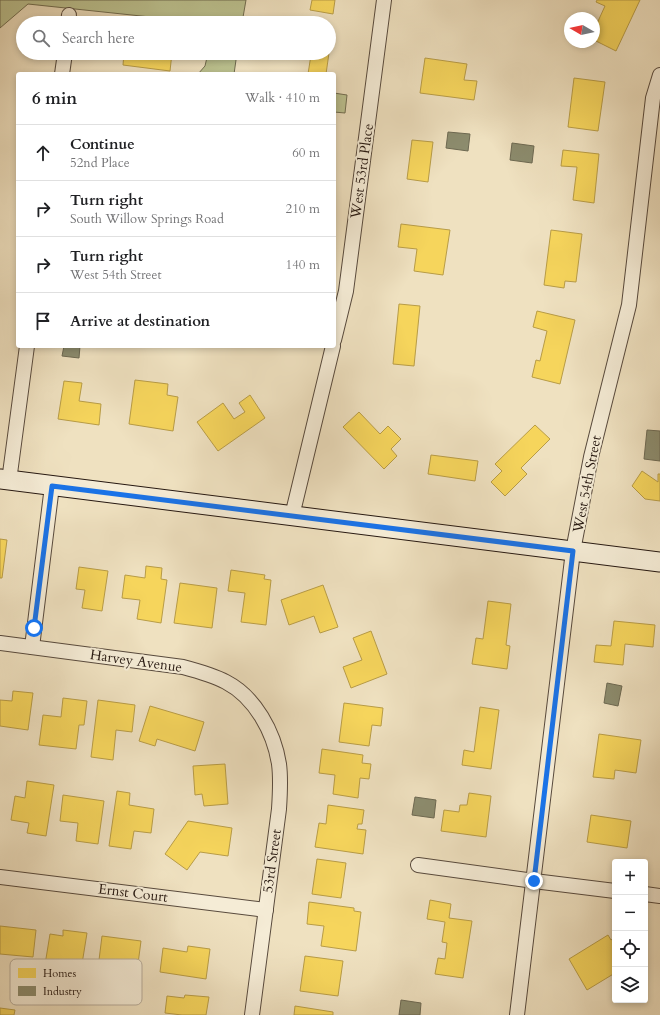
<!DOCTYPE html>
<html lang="en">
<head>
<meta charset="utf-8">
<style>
	:root { --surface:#fff; --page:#f6f6f6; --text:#202124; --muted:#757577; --line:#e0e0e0 }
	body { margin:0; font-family:Cardo,serif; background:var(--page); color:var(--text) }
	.controls { position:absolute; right:12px; bottom:12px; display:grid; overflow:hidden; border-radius:4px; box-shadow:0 2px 6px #0003 }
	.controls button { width:36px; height:36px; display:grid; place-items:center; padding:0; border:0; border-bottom:1px solid var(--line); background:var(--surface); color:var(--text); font:20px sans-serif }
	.compass { position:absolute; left:564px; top:12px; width:36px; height:36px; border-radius:50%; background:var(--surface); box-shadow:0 2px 6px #0003; rotate:279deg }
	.stop { position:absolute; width:12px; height:12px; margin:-9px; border:3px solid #1a73e8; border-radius:50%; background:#fff }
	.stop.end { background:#1a73e8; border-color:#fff; box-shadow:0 1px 4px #0008 }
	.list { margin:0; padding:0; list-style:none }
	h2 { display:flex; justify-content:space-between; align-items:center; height:52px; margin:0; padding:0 16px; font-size:17px }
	h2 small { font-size:13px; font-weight:400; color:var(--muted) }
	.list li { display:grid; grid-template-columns:26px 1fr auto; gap:12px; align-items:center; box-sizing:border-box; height:56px; padding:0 16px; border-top:1px solid var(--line) }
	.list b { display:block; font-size:15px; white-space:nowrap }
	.list p { margin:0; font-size:13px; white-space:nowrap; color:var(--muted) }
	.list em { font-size:13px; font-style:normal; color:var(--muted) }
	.icon { flex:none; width:22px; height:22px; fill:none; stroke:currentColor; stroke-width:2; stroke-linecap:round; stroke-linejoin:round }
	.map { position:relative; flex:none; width:660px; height:1015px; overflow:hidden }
	.search { position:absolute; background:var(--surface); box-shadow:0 2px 6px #0003; left:16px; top:16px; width:320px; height:44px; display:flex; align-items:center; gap:10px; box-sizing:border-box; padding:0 14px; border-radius:22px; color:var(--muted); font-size:15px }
	.panel { position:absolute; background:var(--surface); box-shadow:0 2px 6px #0003; left:16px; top:72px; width:320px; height:276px; border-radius:4px }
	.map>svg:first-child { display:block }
	.green { fill:#bcc290; stroke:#716d50 }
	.homes { fill:#f6d55c; stroke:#b89c46 }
	.industry { fill:#8c8c6e; stroke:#6d6952 }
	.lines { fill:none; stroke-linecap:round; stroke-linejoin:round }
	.street-casing { stroke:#584a3d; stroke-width:16 }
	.secondary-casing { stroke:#261811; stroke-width:21 }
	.street { stroke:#f5ecd6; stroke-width:14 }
	.secondary { stroke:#f5ecd6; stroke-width:19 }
	.route { stroke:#1a73e8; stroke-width:5 }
	.labels { text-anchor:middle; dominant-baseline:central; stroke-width:4; stroke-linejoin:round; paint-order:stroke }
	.street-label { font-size:14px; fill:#261811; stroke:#f5ecd6 }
	.key { fill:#f5ecd6; stroke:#b7ac9b; stroke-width:1 }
	.key-label { font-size:11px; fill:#261811 }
</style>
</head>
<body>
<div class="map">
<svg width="660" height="1015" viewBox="0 0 660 1015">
	<rect width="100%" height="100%" fill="#efe1c0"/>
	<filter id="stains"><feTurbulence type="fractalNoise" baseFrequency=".005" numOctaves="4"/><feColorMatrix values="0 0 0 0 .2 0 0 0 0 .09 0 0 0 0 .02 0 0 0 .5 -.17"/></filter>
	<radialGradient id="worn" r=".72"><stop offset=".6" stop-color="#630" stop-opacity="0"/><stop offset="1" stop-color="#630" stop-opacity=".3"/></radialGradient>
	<g class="green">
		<polygon points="0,0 246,0 242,23 207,23 28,4 0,28"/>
		<polygon points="208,53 237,53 234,74 198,74 205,66"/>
		<polygon points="334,93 347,95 345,113 334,112"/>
	</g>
	<g class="homes">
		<polygon points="312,0 335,0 333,14 310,10"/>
		<polygon points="597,0 640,0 616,51 594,40 594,30 605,6 596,2"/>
		<polygon points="124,53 172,53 170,71 123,65"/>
		<polygon points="294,53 329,53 326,74 308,74 311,55"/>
		<polygon points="425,58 467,64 464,80 477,81 474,100 420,93"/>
		<polygon points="574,78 605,82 598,131 568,127"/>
		<polygon points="412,140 433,142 428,182 407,179"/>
		<polygon points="563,150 599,154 594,203 573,200 577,167 561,166"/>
		<polygon points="401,224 450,230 443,275 414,271 417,249 398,247"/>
		<polygon points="551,230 582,234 576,282 565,281 564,288 544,285"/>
		<polygon points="399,304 420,306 414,366 393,364"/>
		<polygon points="537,311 575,320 560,384 532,377 536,360 540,361 547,331 533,327"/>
		<polygon points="135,380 168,384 167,395 178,397 173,431 129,424"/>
		<polygon points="64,381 82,383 79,401 101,404 99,425 58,419"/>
		<polygon points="250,395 265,418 218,451 197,422 223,403 234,419 245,412 239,403"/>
		<polygon points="359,412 380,434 388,426 401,439 391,449 397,456 384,469 343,427"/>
		<polygon points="535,425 550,439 521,468 527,474 505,496 491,482 502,471 495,464"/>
		<polygon points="431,455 478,461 475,481 428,474"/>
		<polygon points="642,471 658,482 658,474 660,474 660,501 645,499 632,486"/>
		<polygon points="0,539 7,540 2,578 0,578"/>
		<polygon points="146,566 162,568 161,579 167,580 161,623 137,619 140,600 122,598 125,575 145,578"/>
		<polygon points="79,567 108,571 102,611 82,608 85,590 76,589"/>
		<polygon points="231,570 265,575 264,579 271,580 266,625 241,622 245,593 228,591"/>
		<polygon points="180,583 217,588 212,628 174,623"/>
		<polygon points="323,585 338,627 320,633 314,616 289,625 281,600"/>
		<polygon points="488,601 511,604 506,645 510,646 507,669 472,664 476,638 483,639"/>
		<polygon points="614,621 655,625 653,647 625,644 623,665 594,662 596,645 611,646"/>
		<polygon points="371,631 387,674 351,688 343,667 362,660 353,638"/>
		<polygon points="13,691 33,693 28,730 0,726 0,700 12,701"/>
		<polygon points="63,698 87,701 84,725 79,725 76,749 39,745 43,715 61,717"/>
		<polygon points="98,700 135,705 132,732 116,730 113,760 91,757"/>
		<polygon points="344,703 383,708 381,726 372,725 369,746 339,742"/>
		<polygon points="150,706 204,722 195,751 157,739 155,746 139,741"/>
		<polygon points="480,707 499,710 491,769 462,765 464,750 474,752"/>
		<polygon points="599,734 641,740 636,773 615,770 614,779 593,777"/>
		<polygon points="322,749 363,755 362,763 371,764 369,779 360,778 358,798 333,794 335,775 319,773"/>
		<polygon points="225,764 228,804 204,806 202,794 195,795 193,766"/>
		<polygon points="27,781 54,785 46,836 27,833 29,823 11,820 15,796 25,798"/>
		<polygon points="117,791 130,793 129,805 154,809 151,833 134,831 131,849 109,846"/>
		<polygon points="469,793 491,796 486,837 441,831 444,810 459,812 460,805 467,805"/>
		<polygon points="63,795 104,801 98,844 76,841 78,823 60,821"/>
		<polygon points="328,805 364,810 362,824 358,824 357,829 366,830 363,854 315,847 319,823 326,824"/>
		<polygon points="591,815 631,821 627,848 587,842"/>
		<polygon points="188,821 232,828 228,856 200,852 187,870 165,854"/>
		<polygon points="317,859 346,863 341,898 312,894"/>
		<polygon points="430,900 451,904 449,918 472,921 463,978 435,974 438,958 445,959 447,943 442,942 445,922 427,919"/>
		<polygon points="309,902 354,908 354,911 361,912 356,951 321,946 324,926 307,924"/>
		<polygon points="0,926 36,930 33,957 0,954"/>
		<polygon points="63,930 87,933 82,964 68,962 64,987 42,983 50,934 63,936"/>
		<polygon points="608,935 611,940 615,937 615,973 587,990 569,959"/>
		<polygon points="102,936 141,941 136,979 117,977 116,986 96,984"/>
		<polygon points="188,946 210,949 206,979 160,972 163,948 187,952"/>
		<polygon points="305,956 343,961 338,996 300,991"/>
		<polygon points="185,995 209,997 206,1015 182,1015 165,1013 167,996 184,998"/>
		<polygon points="295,1006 333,1012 333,1015 294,1015"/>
		<polygon points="0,1008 15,1010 14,1015 0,1015"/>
	</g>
	<g class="industry">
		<polygon points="448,132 470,134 468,151 446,148"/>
		<polygon points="512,143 534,146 532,163 510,160"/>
		<polygon points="64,346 80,346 79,358 62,356"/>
		<polygon points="647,430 660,431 660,461 644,459"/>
		<polygon points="607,683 622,686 618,706 604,703"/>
		<polygon points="415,797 436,800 434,818 412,815"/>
		<polygon points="401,1000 421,1003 420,1015 399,1015"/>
	</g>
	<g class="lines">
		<g class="street-casing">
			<g id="street">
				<polyline points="68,23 69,15"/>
				<polyline points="62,74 65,53"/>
				<polyline points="334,340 346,291 384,0"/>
				<polyline points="9,481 27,346"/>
				<polyline points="292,516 333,346"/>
				<path d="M0 643 183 667C198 671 213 675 226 682 255 697 274 732 279 764 281 779 280 794 279 809L252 1015"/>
				<polyline points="32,647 52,486"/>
				<polyline points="418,865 534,881 615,891"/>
				<polyline points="0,877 266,910"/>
				<polyline points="645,894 660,896"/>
				<polyline points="517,1015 573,551 591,457 629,305 653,98 660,75"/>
			</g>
		</g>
		<g class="secondary-casing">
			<polyline id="secondary" points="0,479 660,562"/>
		</g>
		<use href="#street" class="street"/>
		<use href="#secondary" class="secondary"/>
	</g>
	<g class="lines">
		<polyline class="route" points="34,628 52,486 573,551 534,881"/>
	</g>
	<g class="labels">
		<g class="street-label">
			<text transform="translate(362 171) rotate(-82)">West 53rd Place</text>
			<text transform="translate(587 484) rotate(-79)">West 54th Street</text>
			<text transform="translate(136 661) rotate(8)">Harvey Avenue</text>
			<text transform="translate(272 861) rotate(-82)">53rd Street</text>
			<text transform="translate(133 893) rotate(7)">Ernst Court</text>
		</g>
	</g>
	<rect x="10" y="959" width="132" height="46" rx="6" class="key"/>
	<rect x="18" y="968" width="18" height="10" fill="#f6d55c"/>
	<rect x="18" y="986" width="18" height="10" fill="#8c8c6e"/>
	<g class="key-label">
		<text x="43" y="977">Homes</text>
		<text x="43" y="995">Industry</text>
	</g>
	<rect width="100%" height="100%" filter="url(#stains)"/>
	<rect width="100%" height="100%" fill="url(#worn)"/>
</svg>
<div class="controls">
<button>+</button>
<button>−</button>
<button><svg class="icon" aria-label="locate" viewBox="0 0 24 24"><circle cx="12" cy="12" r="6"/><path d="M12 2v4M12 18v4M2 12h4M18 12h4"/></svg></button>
<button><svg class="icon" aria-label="layers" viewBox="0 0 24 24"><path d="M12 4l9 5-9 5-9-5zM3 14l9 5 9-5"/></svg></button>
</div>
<svg class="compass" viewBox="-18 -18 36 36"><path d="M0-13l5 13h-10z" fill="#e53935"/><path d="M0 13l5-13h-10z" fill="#757577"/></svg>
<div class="stop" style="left:34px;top:628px"></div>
<div class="stop end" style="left:534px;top:881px"></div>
<div class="search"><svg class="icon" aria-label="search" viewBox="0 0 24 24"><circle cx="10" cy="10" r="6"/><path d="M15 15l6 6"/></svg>Search here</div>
<section class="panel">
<h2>6 min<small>Walk · 410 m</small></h2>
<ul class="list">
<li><svg class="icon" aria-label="ahead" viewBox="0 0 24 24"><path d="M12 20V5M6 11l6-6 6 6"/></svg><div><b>Continue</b><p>52nd Place</p></div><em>60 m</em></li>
<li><svg class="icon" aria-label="right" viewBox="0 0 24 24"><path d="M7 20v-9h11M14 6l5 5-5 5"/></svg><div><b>Turn right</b><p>South Willow Springs Road</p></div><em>210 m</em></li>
<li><svg class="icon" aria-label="right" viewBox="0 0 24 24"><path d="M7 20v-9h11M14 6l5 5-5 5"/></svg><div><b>Turn right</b><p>West 54th Street</p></div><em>140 m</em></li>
<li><svg class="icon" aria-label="arrive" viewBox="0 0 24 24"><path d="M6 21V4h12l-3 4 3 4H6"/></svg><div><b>Arrive at destination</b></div></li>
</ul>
</section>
</div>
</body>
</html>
